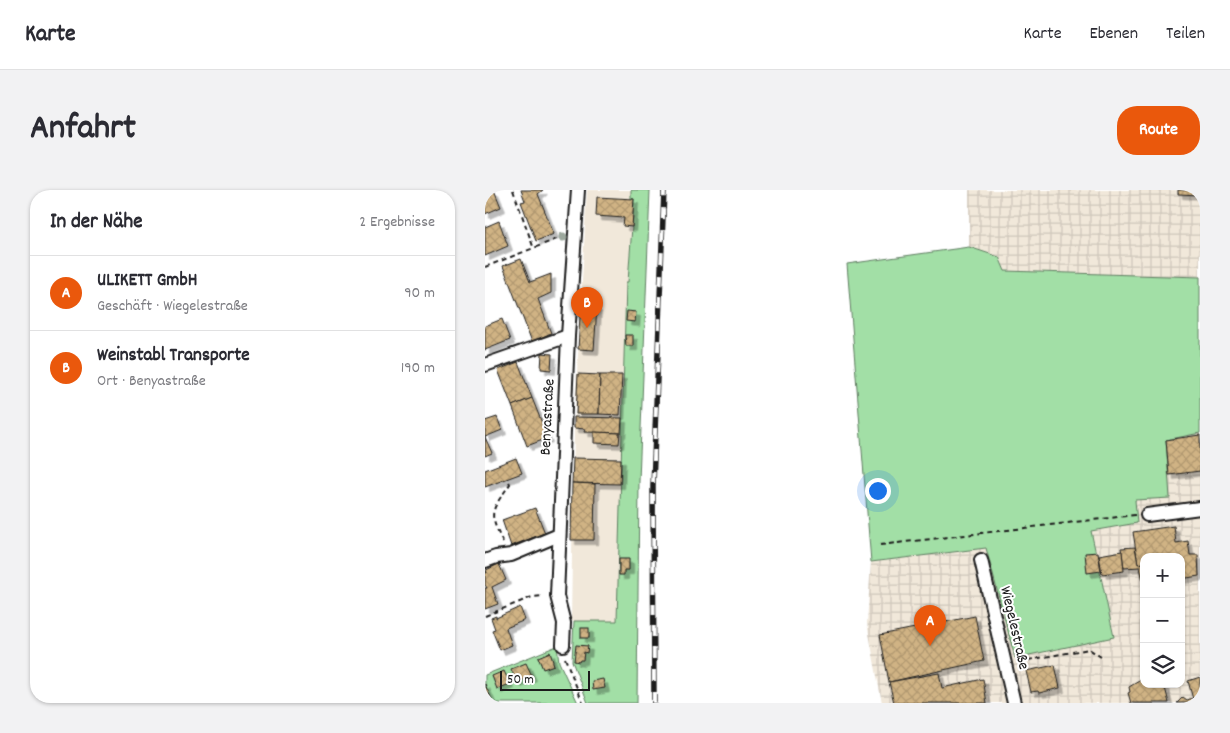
<!DOCTYPE html>
<html lang="de">
<head>
<meta charset="utf-8">
<style>
	:root { --surface:#fff; --page:#f2f2f3; --text:#2b2b33; --muted:#7c7c81; --line:#e1e1e2; --accent:#ea580c }
	body { margin:0; font-family:Dekko,sans-serif; background:var(--page); color:var(--text) }
	.controls { position:absolute; right:15px; bottom:15px; display:grid; overflow:hidden; border-radius:10px; box-shadow:0 1px 4px #0004 }
	.controls button { width:45px; height:45px; display:grid; place-items:center; padding:0; border:0; border-bottom:1px solid var(--line); background:var(--surface); color:var(--text); font:25px sans-serif }
	.scale { position:absolute; left:15px; bottom:12px; width:90px; box-sizing:border-box; padding-left:5px; border:2px solid #1c1c1c; border-top:0; font-size:14px; line-height:18px; white-space:nowrap; color:#1c1c1c; -webkit-text-stroke:4px #fff; paint-order:stroke }
	.you { position:absolute; left:392px; top:300px; width:18px; height:18px; margin:-12px; border:4px solid #fff; border-radius:50%; background:#1a73e8; box-shadow:0 0 0 8px #1a73e833 }
	.badge { display:grid; place-items:center; width:32px; height:32px; border-radius:50%; background:var(--accent); color:#fff; font-size:16px; font-weight:700 }
	.pin { position:absolute; translate:-50% -41px; filter:drop-shadow(0 1px 2px #0008) }
	.pin::after { content:''; position:absolute; top:26px; width:18px; height:15px; background:inherit; clip-path:polygon(0 0,100% 0,50% 100%) }
	.list { margin:0; padding:0; list-style:none }
	h2 { display:flex; justify-content:space-between; align-items:center; height:65px; margin:0; padding:0 20px; font-size:21px }
	h2 small { font-size:16px; font-weight:400; color:var(--muted) }
	.list li { display:grid; grid-template-columns:32px 1fr auto; gap:15px; align-items:center; box-sizing:border-box; height:75px; padding:0 20px; border-top:1px solid var(--line) }
	.list b { display:block; font-size:19px; white-space:nowrap }
	.list p { margin:0; font-size:16px; white-space:nowrap; color:var(--muted) }
	.list em { font-size:16px; font-style:normal; color:var(--muted) }
	.icon { flex:none; width:28px; height:28px; fill:none; stroke:currentColor; stroke-width:2; stroke-linecap:round; stroke-linejoin:round }
	.map { position:relative; flex:none; width:715px; height:513px; overflow:hidden; border-radius:20px }
	header { display:flex; align-items:center; gap:30px; box-sizing:border-box; height:70px; padding:0 25px; background:var(--surface); border-bottom:1px solid var(--line) }
	header strong { font-size:24px }
	nav { display:flex; gap:28px; margin-inline-start:auto; font-size:18px }
	.intro { display:flex; align-items:center; justify-content:space-between; box-sizing:border-box; height:120px; padding:0 30px }
	h1 { margin:0; font-size:35px }
	.button { padding:12px 22px; border-radius:20px; background:var(--accent); color:#fff; font-size:18px; font-weight:700 }
	main { display:flex; gap:30px; padding:0 30px }
	aside { flex:1; background:var(--surface); border-radius:20px; box-shadow:0 1px 4px #0004 }
	.map>svg:first-child { display:block }
	.built { fill:#f1e8da }
	.industrial { fill:url(#industrial-grid); fill-rule:evenodd }
	.green { fill:#a2dfa6; stroke:#5f7e61 }
	.building { fill:url(#building-cross-hatch); stroke:#1c1c1c; filter:url(#shadow) }
	.lines { fill:none; stroke-linecap:round; stroke-linejoin:round }
	.minor-casing { stroke:#1c1c1c; stroke-width:16 }
	.path { stroke:#1c1c1c; stroke-width:2; stroke-dasharray:5 4; stroke-linecap:butt }
	.minor { stroke:#fff; stroke-width:12 }
	.rail-casing { stroke:#1c1c1c; stroke-width:5.5 }
	.rail { stroke:#fff; stroke-width:4; stroke-dasharray:11; stroke-linecap:butt }
	.tree { fill:#9ca89d }
	.labels { text-anchor:middle; dominant-baseline:central; stroke-width:4; stroke-linejoin:round; paint-order:stroke }
	.street-label { font-size:16px; fill:#1c1c1c; stroke:#fff }
</style>
</head>
<body>
<header>
<strong>Karte</strong>
<nav><a>Karte</a><a>Ebenen</a><a>Teilen</a></nav>
</header>
<div class="intro"><h1>Anfahrt</h1><a class="button">Route</a></div>
<main>
<aside>
<h2>In der Nähe<small>2 Ergebnisse</small></h2>
<ul class="list">
<li><span class="badge">A</span><div><b>ULIKETT GmbH</b><p>Geschäft · Wiegelestraße</p></div><em>90 m</em></li>
<li><span class="badge">B</span><div><b>Weinstabl Transporte</b><p>Ort · Benyastraße</p></div><em>190 m</em></li>
</ul>
</aside>
<div class="map">
<svg width="715" height="513" viewBox="0 0 715 513">
	<defs>
		<pattern id="industrial-grid" width="8" height="8" patternUnits="userSpaceOnUse" patternTransform="scale(1.25)"><rect width="8" height="8" fill="#f1e8da"/><path d="M0 4h8M4 0v8" fill="none" stroke="#cec6ba"/></pattern>
		<pattern id="building-cross-hatch" width="8" height="8" patternUnits="userSpaceOnUse" patternTransform="scale(1.25)"><rect width="8" height="8" fill="#d0b384"/><path d="M0 0l8 8M0 8l8-8" fill="none" stroke="#b29971"/></pattern>
		<filter id="shadow"><feDropShadow dx="4.5" dy="4.5" stdDeviation="0" flood-color="#0004"/></filter>
	</defs>
	<rect width="100%" height="100%" fill="#fff"/>
	<filter id="ink" filterUnits="userSpaceOnUse"><feTurbulence type="fractalNoise" baseFrequency=".02" numOctaves="2"/><feDisplacementMap in="SourceGraphic" scale="10" xChannelSelector="R" yChannelSelector="G"/><feConvolveMatrix kernelMatrix="1 2 1 2 8 2 1 2 1" color-interpolation-filters="sRGB"/></filter>
	<g filter="url(#ink)">
		<polygon class="built" points="102,0 146,0 146,9 149,9 143,92 141,93 132,431 86,431 89,238"/>
		<g class="industrial">
			<polygon points="484,0 715,0 715,87 520,81 514,67 484,57"/>
			<path d="M715 243V513H397L382 433 386 372 501 358 629 446 606 341 651 333 650 309 681 250ZM659 367H696V494H659Z"/>
		</g>
		<g class="green">
			<polygon points="146,0 165,0 154,291 152,513 103,513 87,471 89,431 132,431 141,92 143,92 149,9 146,9"/>
			<polygon points="484,57 514,67 520,81 715,87 715,243 681,250 685,308 650,310 652,333 606,341 629,447 530,468 501,358 386,372 362,74"/>
			<polygon points="72,456 74,472 93,513 0,513 0,485"/>
		</g>
		<g class="building">
			<polygon points="0,0 9,0 16,17 0,24"/>
			<polygon points="36,0 58,0 53,4 69,44 51,51 36,12 40,11"/>
			<polygon points="693,0 715,0 715,5 693,4"/>
			<polygon points="112,7 149,9 147,37 138,36 139,28 111,26"/>
			<polygon points="14,31 23,56 0,66 0,37"/>
			<polygon points="36,69 45,92 66,84 66,103 53,109 66,143 47,152 18,76"/>
			<polygon points="96,110 104,111 103,117 112,117 109,160 93,159"/>
			<polygon points="142,121 151,122 150,132 141,131"/>
			<polygon points="17,129 25,150 0,160 0,136"/>
			<polygon points="140,145 148,145 148,156 141,156"/>
			<polygon points="57,163 67,164 66,180 56,179"/>
			<polygon points="33,172 47,208 27,216 13,180"/>
			<polygon points="93,184 115,185 114,224 91,224"/>
			<polygon points="115,185 137,185 135,225 114,224"/>
			<polygon points="47,208 63,248 42,256 27,216"/>
			<polygon points="12,227 17,240 0,247 7,263 0,266 0,231"/>
			<polygon points="89,227 137,228 136,243 99,242 100,239 89,238"/>
			<polygon points="109,242 135,243 134,254 109,253"/>
			<polygon points="715,245 715,281 684,285 681,250"/>
			<polygon points="31,268 37,283 0,297 0,280"/>
			<polygon points="88,268 136,269 135,294 87,293"/>
			<polygon points="87,293 110,294 109,350 86,350"/>
			<polygon points="50,318 60,343 26,356 17,330"/>
			<polygon points="689,336 691,353 703,351 705,365 713,365 714,386 696,389 696,367 659,367 659,373 653,374 648,342"/>
			<polygon points="650,357 653,374 659,373 659,396 655,377 639,378 636,358"/>
			<polygon points="637,361 639,381 617,384 614,365"/>
			<polygon points="613,362 616,381 602,383 600,363"/>
			<polygon points="134,369 144,369 144,380 139,380 139,385 134,385"/>
			<polygon points="14,374 21,390 7,397 13,414 0,419 0,398 2,398 0,395 0,382 2,383 1,380"/>
			<polygon points="35,417 40,430 21,438 27,455 15,460 7,440 10,439 6,428 11,426 11,428"/>
			<polygon points="490,426 499,471 404,492 395,445"/>
			<rect x="96" y="438" width="8" height="10"/>
			<polygon points="91,455 103,456 102,463 99,462 98,470 95,470 94,472 89,471"/>
			<polygon points="65,462 69,475 58,479 53,467"/>
			<polygon points="41,473 47,486 32,493 26,479"/>
			<polygon points="570,475 575,498 554,503 553,501 546,502 541,481"/>
			<polygon points="19,481 25,494 12,499 7,486"/>
			<polygon points="454,483 457,498 498,489 502,513 409,513 404,492"/>
			<polygon points="715,487 715,513 709,513 703,491"/>
			<polygon points="659,488 659,494 679,494 684,513 646,513 643,503 645,502 644,497"/>
			<polygon points="118,489 120,498 108,500 107,491"/>
			<polygon points="0,494 7,510 1,513 0,513"/>
			<polygon points="698,507 702,510 708,508 709,513 692,513"/>
		</g>
		<g class="lines">
			<g class="minor-casing">
				<g id="minor">
					<polyline points="0,175 83,146"/>
					<polyline points="662,325 715,318"/>
					<polyline points="496,370 529,513"/>
					<polyline points="0,371 11,367 26,365 74,345"/>
					<polyline points="78,455 79,433 72,406 83,146 93,0"/>
				</g>
			</g>
			<g class="path">
				<polyline points="28,0 49,59"/>
				<polyline points="0,77 77,47"/>
				<path d="M18 353C3 321 5 323 25 294L23 289"/>
				<polyline points="395,355 650,325"/>
				<polyline points="0,426 47,407 59,406"/>
				<polyline points="80,468 98,513"/>
				<polyline points="543,470 604,459 616,467"/>
			</g>
			<use href="#minor" class="minor"/>
			<g class="rail-casing">
				<polyline id="rail" points="169,513 168,296 179,0"/>
			</g>
			<use href="#rail" class="rail"/>
		</g>
		<circle class="tree" cx="78" cy="47" r="4.5"/>
	</g>
	<g class="labels">
		<g class="street-label">
			<text transform="translate(63 227) rotate(-87)">Benyastraße</text>
			<text transform="translate(529 438) rotate(77)">Wiegelestraße</text>
		</g>
	</g>
</svg>
<div class="controls">
<button>+</button>
<button>−</button>
<button><svg class="icon" aria-label="layers" viewBox="0 0 24 24"><path d="M12 4l9 5-9 5-9-5zM3 14l9 5 9-5"/></svg></button>
</div>
<div class="scale">50 m</div>
<div class="you"></div>
<div class="pin badge" style="left:445px;top:456px">A</div>
<div class="pin badge" style="left:102px;top:138px">B</div>
</div>
</main>
</body>
</html>
